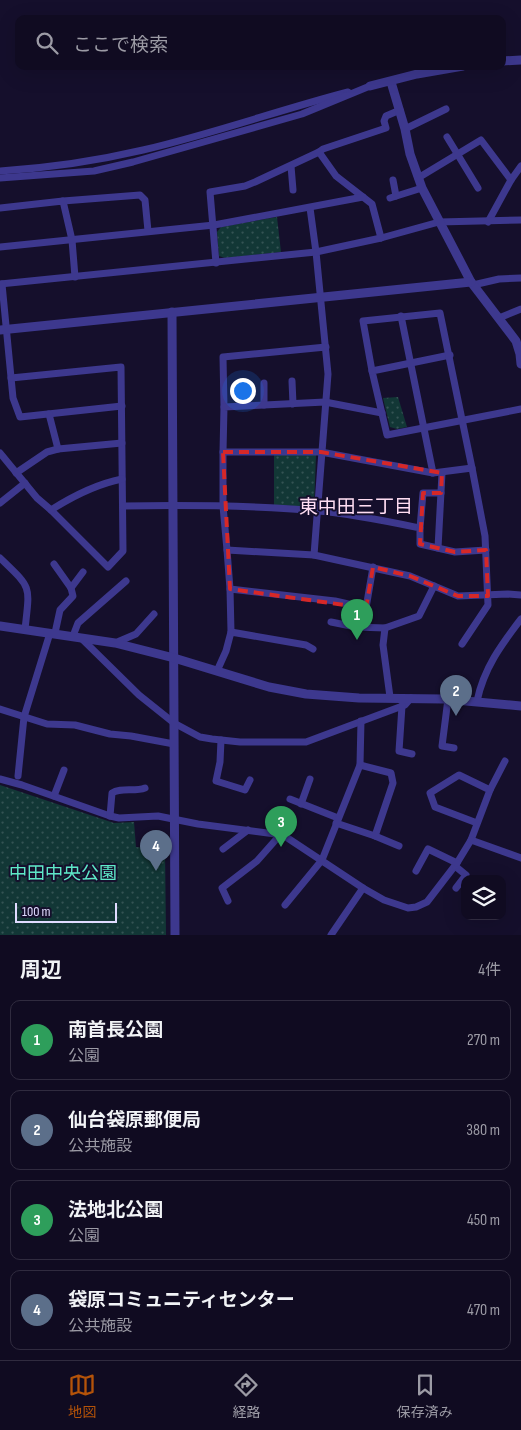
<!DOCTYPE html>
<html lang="ja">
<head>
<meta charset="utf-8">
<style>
	:root { --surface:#100b21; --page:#19142a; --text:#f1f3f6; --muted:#9c9ba5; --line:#302b3f; --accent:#b45309 }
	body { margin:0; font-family:"Sofia Sans Condensed","Noto Sans JP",sans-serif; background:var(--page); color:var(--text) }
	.controls { position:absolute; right:15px; bottom:15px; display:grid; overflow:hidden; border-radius:10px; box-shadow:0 5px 20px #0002 }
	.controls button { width:45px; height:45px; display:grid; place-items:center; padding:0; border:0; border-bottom:1px solid var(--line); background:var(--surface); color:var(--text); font:25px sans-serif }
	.scale { position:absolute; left:15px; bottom:12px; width:102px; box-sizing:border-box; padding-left:5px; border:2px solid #e0dbff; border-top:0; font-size:14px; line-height:18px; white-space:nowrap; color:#e0dbff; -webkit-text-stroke:4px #150f2c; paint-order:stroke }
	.you { position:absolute; left:242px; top:390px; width:18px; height:18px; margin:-12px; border:4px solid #fff; border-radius:50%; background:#1a73e8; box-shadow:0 0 0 8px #1a73e833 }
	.badge { display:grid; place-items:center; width:32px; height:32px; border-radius:50%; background:var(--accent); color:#fff; font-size:16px; font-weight:700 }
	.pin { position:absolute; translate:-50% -41px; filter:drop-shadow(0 1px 2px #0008) }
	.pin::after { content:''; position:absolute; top:26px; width:18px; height:15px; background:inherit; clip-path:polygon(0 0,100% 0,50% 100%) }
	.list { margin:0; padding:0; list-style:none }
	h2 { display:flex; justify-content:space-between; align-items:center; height:65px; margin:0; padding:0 20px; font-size:21px }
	h2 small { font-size:16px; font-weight:400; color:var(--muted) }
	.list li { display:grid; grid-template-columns:32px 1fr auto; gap:15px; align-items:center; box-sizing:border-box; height:80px; margin:0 10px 10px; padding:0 10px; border:1px solid var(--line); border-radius:10px }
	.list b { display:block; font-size:19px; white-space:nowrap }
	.list p { margin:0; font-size:16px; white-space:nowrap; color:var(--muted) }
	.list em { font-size:16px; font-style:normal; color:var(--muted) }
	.icon { flex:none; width:28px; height:28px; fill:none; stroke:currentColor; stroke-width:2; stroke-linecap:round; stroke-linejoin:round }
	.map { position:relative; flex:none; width:521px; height:935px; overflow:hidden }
	.search { position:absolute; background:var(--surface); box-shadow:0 5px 20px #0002; left:15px; right:15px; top:15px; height:55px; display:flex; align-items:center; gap:12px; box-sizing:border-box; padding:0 18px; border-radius:10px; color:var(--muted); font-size:19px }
	.sheet { height:425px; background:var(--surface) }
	nav { display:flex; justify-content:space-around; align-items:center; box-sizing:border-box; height:70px; border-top:1px solid var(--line); background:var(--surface); font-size:14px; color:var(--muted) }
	nav a { display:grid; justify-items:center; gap:2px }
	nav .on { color:var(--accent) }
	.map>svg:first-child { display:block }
	.park { fill:url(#park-dots) }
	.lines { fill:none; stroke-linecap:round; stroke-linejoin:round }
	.minor { stroke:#3d388e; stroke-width:7 }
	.tertiary { stroke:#3d388e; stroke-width:9 }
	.marked { fill:none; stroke:#d62828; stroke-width:4; stroke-dasharray:10 6; stroke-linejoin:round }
	.labels { text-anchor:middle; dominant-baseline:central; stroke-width:4; stroke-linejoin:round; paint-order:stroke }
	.park-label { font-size:18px; fill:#5ee8c8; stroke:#150f2c }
	.neighbourhood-label { font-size:19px; fill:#ffddf2; stroke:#150f2c }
</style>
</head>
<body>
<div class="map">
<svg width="521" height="935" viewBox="0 0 521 935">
	<defs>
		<pattern id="park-dots" width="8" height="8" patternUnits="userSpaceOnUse" patternTransform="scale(1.25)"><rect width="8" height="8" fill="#123736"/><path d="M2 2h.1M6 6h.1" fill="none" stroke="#345354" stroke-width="1.8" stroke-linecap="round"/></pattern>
	</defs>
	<rect width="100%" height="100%" fill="#150f2c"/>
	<g class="park">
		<polygon points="277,217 281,252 225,258 219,256 217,232 221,227"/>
		<polygon points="398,397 407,427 397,429 390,427 383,398"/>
		<polygon points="274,455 316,455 314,507 274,505"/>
		<polygon points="0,785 114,823 134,822 136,847 165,850 166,935 0,935"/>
	</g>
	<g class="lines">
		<g class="minor">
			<polyline points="405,129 446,109"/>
			<polyline points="447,137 478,188"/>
			<polyline points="319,152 336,176 372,204 381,238"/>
			<polyline points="291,166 293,190"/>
			<path d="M0 171C48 168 96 161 143 150 212 134 279 110 348 92"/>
			<polyline points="0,178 94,171 133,162 302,114 370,86"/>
			<polyline points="418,178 481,140 511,180"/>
			<polyline points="393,180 396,196"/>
			<polyline points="390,198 422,188"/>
			<polyline points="63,201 140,195 145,200 148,231"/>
			<polyline points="0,208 63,201 72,240 75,277"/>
			<polyline points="310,208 316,252 328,374 314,555"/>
			<polyline points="488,222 511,180 521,166"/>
			<polyline points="0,247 214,225 363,197"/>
			<polyline points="216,263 210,192 245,186 255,182 319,152 323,149 386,128 384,121 386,116 400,110"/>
			<polyline points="0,284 316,252 381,238 439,222 521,220"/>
			<polyline points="2,284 13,398 20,417 122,406"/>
			<polyline points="473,285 499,279 521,278"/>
			<polyline points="401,316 433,473"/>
			<polyline points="499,318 521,309"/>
			<polyline points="450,355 372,371 387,435 521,409"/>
			<polyline points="292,381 293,404"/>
			<polyline points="264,383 264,405"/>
			<polyline points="224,407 223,357 326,347"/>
			<polyline points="49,414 58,449"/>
			<polyline points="223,452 224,407 325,402 382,413"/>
			<polyline points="0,453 37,498 51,510 108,567 123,551 121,367 11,378"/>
			<polyline points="16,473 47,452 58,449 122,443"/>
			<polyline points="0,503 25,483"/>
			<path d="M123 506C188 505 253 505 318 511 353 514 386 521 420 528V544L455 552 486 550"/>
			<path d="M51 510C73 496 97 484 122 479"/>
			<polyline points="420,528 423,493 441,493"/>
			<polyline points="438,548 442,473"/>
			<polyline points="227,550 223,506 223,452 321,452 433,473 472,468 440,313 363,321 372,371"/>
			<path d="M0 558C32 589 30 584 25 629"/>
			<polyline points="54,564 71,588 73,596 60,610 55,633"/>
			<polyline points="71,588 83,572"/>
			<polyline points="230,589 227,550 314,555 410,576 458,596 508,594 521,595"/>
			<polyline points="331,622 356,627 385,628 419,616 434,586"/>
			<polyline points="385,628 383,645 390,697"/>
			<polyline points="231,632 230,589 335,601 366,608 373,567"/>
			<polyline points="73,636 78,623 126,581"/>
			<polyline points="81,638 139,695 174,723 200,737 212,739 240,742 306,742 405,705 411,698"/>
			<polyline points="115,643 136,634 154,614"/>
			<polyline points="462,644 488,605 485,536 472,468"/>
			<polyline points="217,671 226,651 231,632 306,645 313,649"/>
			<polyline points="448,699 442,746 454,748"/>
			<path d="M477 701C484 668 501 645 521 619"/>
			<polyline points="402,706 399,751 412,754"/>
			<polyline points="0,709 47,724 75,725 110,734 131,736 174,744"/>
			<polyline points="221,740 220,762 216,781 245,790 250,780"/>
			<polyline points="360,765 391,773 393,783 375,836"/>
			<polyline points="18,776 24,717 50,633"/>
			<polyline points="0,779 22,785 110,816 119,818 158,816 198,824 283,835 363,888 384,900 408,908 416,907 427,902 457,863 471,840 490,790 459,775 430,793 435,807 477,823"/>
			<polyline points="490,790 505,761"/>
			<polyline points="54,796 64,770"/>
			<polyline points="290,799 338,818"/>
			<polyline points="301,804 310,779"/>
			<path d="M110 816 112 793C120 787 135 792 145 788"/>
			<polyline points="336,823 375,836 399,846"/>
			<polyline points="471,840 521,858"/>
			<polyline points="223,849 248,830"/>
			<polyline points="455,866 466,875 456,888"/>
			<polyline points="416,871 428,849 457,863"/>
			<polyline points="228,901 222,888 257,861 280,835"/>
			<polyline points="285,905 322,860 360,765 361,721"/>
			<polyline points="331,935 363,888"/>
		</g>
		<g class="tertiary">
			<polyline points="502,61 521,60"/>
			<polyline points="391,82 405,129 410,154 422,188 471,282 516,341 520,354 521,364"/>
			<polyline points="370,86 417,74 463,66"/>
			<polyline points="172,312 175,935"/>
			<polyline points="0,330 471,282"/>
			<polyline points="0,626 115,643 174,658 269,687 306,694 359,698 444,699 521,706"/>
		</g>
	</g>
	<path class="marked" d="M223 452H321L442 473 441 493H423L420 544 455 552 486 550 488 596H458L410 576 373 567 366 608 230 589Z"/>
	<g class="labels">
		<g class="park-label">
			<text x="63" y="873">中田中央公園</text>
		</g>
		<g class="neighbourhood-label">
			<text x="356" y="507">東中田三丁目</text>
		</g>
	</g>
</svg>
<div class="controls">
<button><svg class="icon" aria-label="layers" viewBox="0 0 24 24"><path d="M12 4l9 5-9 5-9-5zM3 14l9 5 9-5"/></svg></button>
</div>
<div class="scale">100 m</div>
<div class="you"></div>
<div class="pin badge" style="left:357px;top:640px;background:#2e9e5b">1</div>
<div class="pin badge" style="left:456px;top:716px;background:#5c6f8a">2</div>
<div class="pin badge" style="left:281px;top:847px;background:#2e9e5b">3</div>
<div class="pin badge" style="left:156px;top:871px;background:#5c6f8a">4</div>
<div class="search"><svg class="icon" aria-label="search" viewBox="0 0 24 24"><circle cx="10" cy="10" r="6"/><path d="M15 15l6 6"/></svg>ここで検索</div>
</div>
<section class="sheet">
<h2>周辺<small>4件</small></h2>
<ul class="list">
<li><span class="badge" style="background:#2e9e5b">1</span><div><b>南首長公園</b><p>公園</p></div><em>270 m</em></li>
<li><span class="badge" style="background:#5c6f8a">2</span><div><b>仙台袋原郵便局</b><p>公共施設</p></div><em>380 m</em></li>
<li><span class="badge" style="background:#2e9e5b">3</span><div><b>法地北公園</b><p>公園</p></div><em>450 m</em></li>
<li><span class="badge" style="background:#5c6f8a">4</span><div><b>袋原コミュニティセンター</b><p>公共施設</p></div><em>470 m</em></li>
</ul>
</section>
<nav>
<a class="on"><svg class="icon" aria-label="map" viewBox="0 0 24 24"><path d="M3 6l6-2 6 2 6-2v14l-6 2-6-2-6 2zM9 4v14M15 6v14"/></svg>地図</a>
<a><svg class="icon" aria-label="directions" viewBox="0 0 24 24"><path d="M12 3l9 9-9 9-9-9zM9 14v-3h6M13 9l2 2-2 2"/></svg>経路</a>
<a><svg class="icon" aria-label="saved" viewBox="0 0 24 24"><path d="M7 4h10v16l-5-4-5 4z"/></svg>保存済み</a>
</nav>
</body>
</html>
